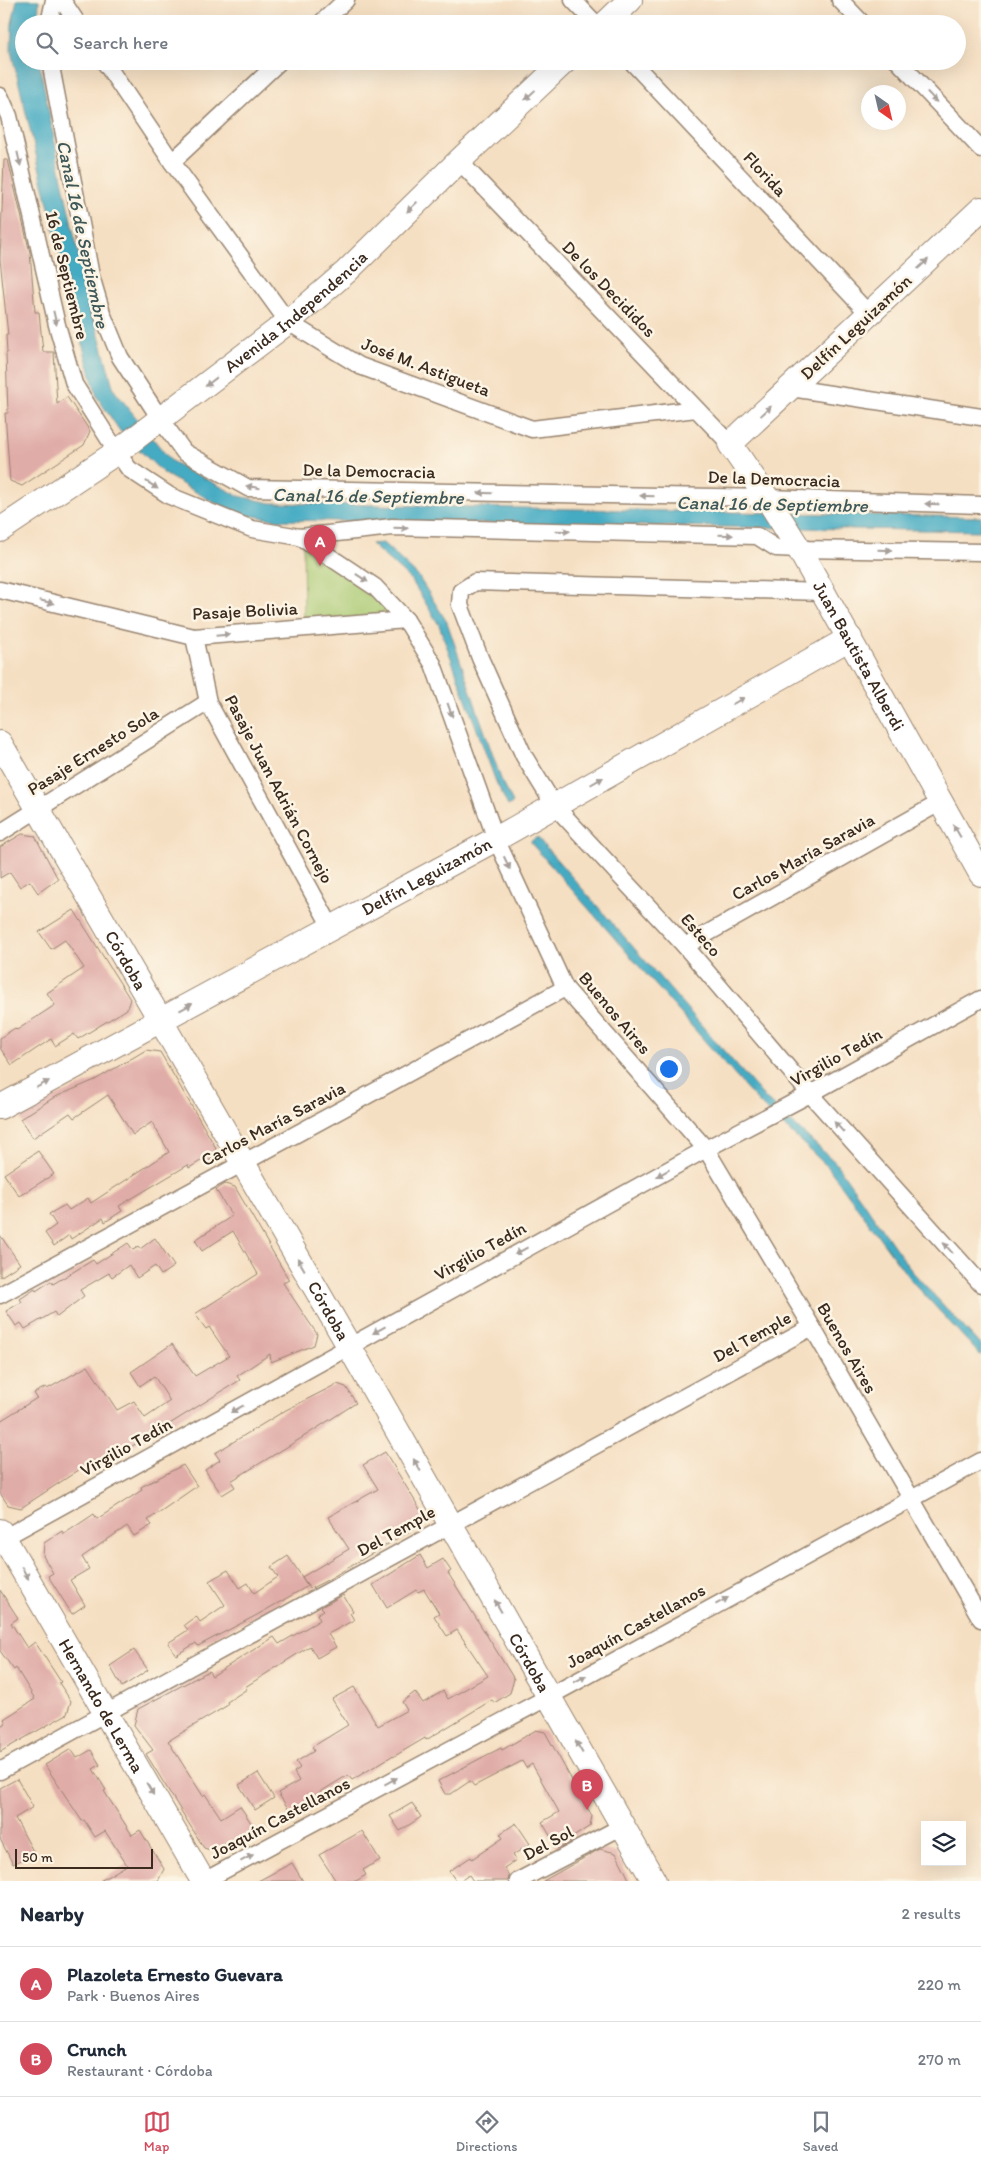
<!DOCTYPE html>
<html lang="en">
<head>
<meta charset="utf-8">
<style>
	:root { --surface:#fff; --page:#f2f2f3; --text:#1f2937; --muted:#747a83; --line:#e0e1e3; --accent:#d1495b }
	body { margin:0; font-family:Itim,sans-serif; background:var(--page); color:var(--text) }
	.controls { position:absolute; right:15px; bottom:15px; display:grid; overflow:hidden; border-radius:0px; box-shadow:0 5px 20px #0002 }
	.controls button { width:45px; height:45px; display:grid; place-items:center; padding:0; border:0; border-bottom:1px solid var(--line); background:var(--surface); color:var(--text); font:25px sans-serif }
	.compass { position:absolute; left:861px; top:85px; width:45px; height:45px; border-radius:50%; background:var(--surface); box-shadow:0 5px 20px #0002; rotate:146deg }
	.scale { position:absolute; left:15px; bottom:12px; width:138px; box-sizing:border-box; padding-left:5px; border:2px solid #3b2a1e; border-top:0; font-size:14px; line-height:18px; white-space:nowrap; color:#3b2a1e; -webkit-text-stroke:4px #fcf5e5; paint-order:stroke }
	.you { position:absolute; left:668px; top:1068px; width:18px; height:18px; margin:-12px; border:4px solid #fff; border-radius:50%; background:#1a73e8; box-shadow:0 0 0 8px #1a73e833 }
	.badge { display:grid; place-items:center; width:32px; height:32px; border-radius:50%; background:var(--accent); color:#fff; font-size:16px; font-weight:700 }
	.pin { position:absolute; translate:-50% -41px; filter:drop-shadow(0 1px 2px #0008) }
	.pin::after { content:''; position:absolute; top:26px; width:18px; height:15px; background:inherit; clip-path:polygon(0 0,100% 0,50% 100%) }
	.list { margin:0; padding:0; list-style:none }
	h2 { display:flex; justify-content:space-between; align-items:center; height:65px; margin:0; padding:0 20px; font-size:21px }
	h2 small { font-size:16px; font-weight:400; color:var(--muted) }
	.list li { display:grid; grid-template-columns:32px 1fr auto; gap:15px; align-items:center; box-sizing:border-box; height:75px; padding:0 20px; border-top:1px solid var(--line) }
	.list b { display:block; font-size:19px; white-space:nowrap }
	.list p { margin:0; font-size:16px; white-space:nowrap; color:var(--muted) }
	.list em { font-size:16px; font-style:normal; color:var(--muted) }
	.icon { flex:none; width:28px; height:28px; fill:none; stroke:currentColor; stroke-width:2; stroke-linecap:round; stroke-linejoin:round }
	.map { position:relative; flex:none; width:981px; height:1881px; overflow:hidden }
	.search { position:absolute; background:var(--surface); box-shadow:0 5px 20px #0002; left:15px; right:15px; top:15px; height:55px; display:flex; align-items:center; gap:12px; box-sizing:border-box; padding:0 18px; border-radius:28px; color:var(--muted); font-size:19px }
	.sheet { height:215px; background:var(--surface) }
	nav { display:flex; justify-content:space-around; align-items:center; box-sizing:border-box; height:70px; border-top:1px solid var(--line); background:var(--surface); font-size:14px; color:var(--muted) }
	nav a { display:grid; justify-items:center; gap:2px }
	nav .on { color:var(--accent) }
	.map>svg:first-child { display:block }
	.green { fill:#a9c971; stroke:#727a48 }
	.water { fill:#44abc3; stroke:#406a70 }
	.building { fill:#e0aca7 }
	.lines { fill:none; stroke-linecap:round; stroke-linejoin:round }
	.street-casing { stroke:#988470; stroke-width:19 }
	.secondary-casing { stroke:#988470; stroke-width:26 }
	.street { stroke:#fff; stroke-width:16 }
	.secondary { stroke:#fff; stroke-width:24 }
	.oneway { fill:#a79f9a }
	.labels { text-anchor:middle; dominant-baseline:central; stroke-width:5; stroke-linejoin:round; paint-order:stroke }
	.street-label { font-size:18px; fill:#3b2a1e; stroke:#fcf5e5 }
	.water-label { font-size:19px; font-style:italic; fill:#3e5758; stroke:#fcf5e5 }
</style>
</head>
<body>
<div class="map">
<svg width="981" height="1881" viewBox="0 0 981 1881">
	<rect width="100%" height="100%" fill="#fcf5e5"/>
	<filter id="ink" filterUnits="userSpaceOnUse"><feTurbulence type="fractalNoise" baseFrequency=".02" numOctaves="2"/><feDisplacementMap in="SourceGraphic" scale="10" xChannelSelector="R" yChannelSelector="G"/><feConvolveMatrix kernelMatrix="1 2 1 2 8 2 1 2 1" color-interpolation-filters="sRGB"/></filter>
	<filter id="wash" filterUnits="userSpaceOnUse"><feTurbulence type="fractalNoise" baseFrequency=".0096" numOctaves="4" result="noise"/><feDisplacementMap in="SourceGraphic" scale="20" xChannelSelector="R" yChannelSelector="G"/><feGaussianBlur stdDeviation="1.12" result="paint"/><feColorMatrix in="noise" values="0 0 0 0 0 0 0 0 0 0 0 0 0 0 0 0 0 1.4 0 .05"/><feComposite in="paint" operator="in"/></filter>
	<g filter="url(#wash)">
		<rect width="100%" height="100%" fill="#f5dfc2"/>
		<polygon class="green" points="303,543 373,590 399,617 304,624"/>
		<g class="water">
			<polygon points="17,0 39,0 38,24 24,24 24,61 39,61 62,179 85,284 114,390 171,461 239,496 271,503 981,517 981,531 277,520 241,514 213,502 163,473 120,431 97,397 80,336 11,51 12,23"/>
			<polygon points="383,543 418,576 447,622 501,779 513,803 508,806 496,782 439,625 412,581 371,544"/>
			<polygon points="537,837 766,1099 835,1162 911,1270 981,1346 981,1356 909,1278 828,1167 760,1104 530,842"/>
		</g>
		<g id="blocks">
			<g class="building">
				<polygon points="4,160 8,160 30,253 35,312 39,312 43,352 54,352 57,404 67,397 90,431 84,445 22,486 10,481 5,413 8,413 6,354 7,353 6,335 8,335 0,259"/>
				<polygon points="22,834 35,836 58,879 38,893 30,881 20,887 10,872 0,878 0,847"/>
				<polygon points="74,910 130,999 127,1009 78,1039 74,1034 55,1046 51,1039 12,1065 0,1048 0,1038 15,1028 17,1030 55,1005 47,993 84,968 65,940 51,949 39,932"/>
				<polygon points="146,1050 160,1052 216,1148 208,1165 204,1159 189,1168 188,1165 119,1206 122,1211 105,1222 103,1218 71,1239 69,1235 54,1246 45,1233 56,1225 49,1214 65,1205 69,1210 88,1198 91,1203 169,1152 152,1122 133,1135 108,1095 74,1118 70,1113 33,1138 20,1119 53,1098 95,1080"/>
				<polygon points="38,1151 54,1174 19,1196 4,1174"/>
				<polygon points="225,1184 235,1187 289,1280 283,1283 317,1334 314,1345 271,1362 270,1354 237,1376 240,1380 160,1430 97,1466 94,1460 21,1508 8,1505 0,1493 0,1421 37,1398 34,1393 46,1387 47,1389 88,1366 117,1410 134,1401 145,1418 170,1401 154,1376 140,1386 131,1372 172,1344 195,1376 229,1356 209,1327 206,1329 195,1314 258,1274 233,1231 202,1251 195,1240 232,1216 216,1190"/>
				<polygon points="0,1235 20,1264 0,1277"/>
				<polygon points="155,1238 174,1266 161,1275 155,1266 137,1278 129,1265 112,1277 109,1273 80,1290 84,1296 57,1317 54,1312 25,1329 21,1323 16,1326 6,1311 22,1302 20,1299 35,1289 36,1291 51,1281 53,1284 93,1260 96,1264 128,1243 133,1250 138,1247 140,1249"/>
				<polygon points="337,1384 346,1387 356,1403 300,1439 231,1481 235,1487 222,1495 205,1470 220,1460 215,1453 286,1410"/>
				<polygon points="385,1452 423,1514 420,1525 331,1578 310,1589 302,1577 349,1549 328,1517 378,1489 363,1465"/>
				<polygon points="183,1465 197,1486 148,1520 152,1525 134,1536 127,1526 82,1557 89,1569 70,1580 85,1605 72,1614 48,1576 53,1573 43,1556 44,1543 62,1531 64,1534 94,1514 97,1519 142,1490 141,1487"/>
				<polygon points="420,1555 428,1568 443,1559 451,1571 448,1573 514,1679 510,1693 494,1703 492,1700 426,1740 425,1738 393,1757 392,1756 352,1780 348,1775 307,1800 309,1802 291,1813 278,1793 299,1781 294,1772 300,1768 296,1762 314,1751 312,1747 348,1725 332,1699 354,1687 378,1726 407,1710 402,1702 415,1692 423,1703 443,1691 448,1699 488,1676 457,1630 447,1636 434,1616 439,1613 424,1589 418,1592 416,1590 387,1608 373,1585"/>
				<polygon points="288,1556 308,1586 257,1615 198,1646 196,1643 176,1655 168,1643 188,1630 184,1625 196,1616 200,1622 225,1605 209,1581 228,1570 240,1588 248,1583 254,1593 278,1577 271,1567"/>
				<polygon points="0,1590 18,1618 11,1623 27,1648 35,1642 61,1682 59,1683 71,1701 67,1714 0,1752 0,1726 6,1723 4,1719 35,1699 16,1668 14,1670 0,1651"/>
				<polygon points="343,1595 353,1611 350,1613 354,1620 328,1634 336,1647 317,1658 310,1646 245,1687 247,1689 227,1702 228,1705 168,1741 203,1796 205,1794 221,1818 240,1806 255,1829 217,1852 204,1848 146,1754 153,1750 134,1725 138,1709 209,1671 212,1676 274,1637 279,1644 320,1620 317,1614 324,1610 321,1607"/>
				<polygon points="134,1650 148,1670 122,1687 110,1666"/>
				<polygon points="536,1730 545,1732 592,1816 590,1826 567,1841 571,1842 558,1849 542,1822 559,1812 532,1764 526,1768 522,1761 474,1786 470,1781 451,1794 445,1794 438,1781 485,1756 501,1748 502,1750"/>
				<polygon points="71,1749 77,1758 91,1750 100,1765 93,1769 106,1790 104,1791 132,1835 140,1830 164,1869 158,1881 100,1881 127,1865 105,1831 95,1837 84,1820 82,1821 45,1765"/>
				<polygon points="258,1773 274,1798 255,1810 239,1785"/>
				<polygon points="17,1779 33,1807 15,1818 34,1853 13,1864 0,1839 0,1788"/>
				<polygon points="412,1803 421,1817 400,1831 390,1816"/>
				<polygon points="516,1823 530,1844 513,1855 516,1860 504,1868 509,1876 508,1881 473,1881 469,1875 460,1881 456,1881 449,1871 471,1857 472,1859 503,1838 500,1834"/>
				<polygon points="362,1831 380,1860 363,1870 366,1875 356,1881 336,1881 319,1855"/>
				<polygon points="600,1849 616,1853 630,1881 543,1881"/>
				<polygon points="292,1863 303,1881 258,1881"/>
			</g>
		</g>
	</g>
	<g filter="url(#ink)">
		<use href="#blocks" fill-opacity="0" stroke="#988470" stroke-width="1"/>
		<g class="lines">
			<g class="street-casing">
				<g id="street">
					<polyline points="62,0 78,24"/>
					<polyline points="573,0 596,24"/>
					<polyline points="840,0 863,24"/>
					<polyline points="49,24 54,0"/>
					<polyline points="320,24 346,0"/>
					<polyline points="50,61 91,276 102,313 120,357 161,420 184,452 248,488 767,498 981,505"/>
					<polyline points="104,61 172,162 288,322 360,366 532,429 696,409"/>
					<polyline points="631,61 869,314"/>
					<polyline points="898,61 981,149"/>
					<polyline points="0,96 9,116 57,325 74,384 117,452 129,469 170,496 252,529 300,537 375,587 406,620 433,664 496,839 565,988 706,1149 812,1327 981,1619"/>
					<polyline points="459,161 730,444"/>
					<polyline points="172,162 280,61"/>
					<polyline points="791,388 981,417"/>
					<polyline points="300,537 392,527 757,536 776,548 799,549 981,552"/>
					<polyline points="0,590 194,637 406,620"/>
					<polyline points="823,592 475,582 461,591 460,605 480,658 524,756 554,805 685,946 810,1094 981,1284"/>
					<polyline points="194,637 208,702 331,927"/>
					<polyline points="0,833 208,702"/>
					<polyline points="685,946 941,802"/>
					<polyline points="0,1295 565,988"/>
					<polyline points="0,1540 706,1149 810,1094 981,999"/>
					<polyline points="0,1771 812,1327"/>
					<polyline points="204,1881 550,1696 981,1461"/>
					<polyline points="518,1881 623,1826"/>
				</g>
			</g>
			<g class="secondary-casing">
				<g id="secondary">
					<polyline points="605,24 630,0"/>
					<path id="s1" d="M981 209 730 444 767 498 799 549 981 874"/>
					<path id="s2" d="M0 530 117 452 288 322 346 272 459 161 565 61"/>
					<path id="s3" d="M0 743 349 1346 654 1881"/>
					<path id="s4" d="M0 1107 496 839 850 638"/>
					<path id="s5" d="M0 1531 203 1881"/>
				</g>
			</g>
			<use href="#street" class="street"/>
			<use href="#secondary" class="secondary"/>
		</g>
		<defs><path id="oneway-solid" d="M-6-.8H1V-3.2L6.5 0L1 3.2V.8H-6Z" transform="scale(1.25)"/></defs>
		<g class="oneway">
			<use href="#oneway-solid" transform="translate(530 95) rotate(137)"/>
			<use href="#oneway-solid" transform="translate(932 97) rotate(47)"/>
			<use href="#oneway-solid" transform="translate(19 159) rotate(77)"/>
			<use href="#oneway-solid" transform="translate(412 207) rotate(136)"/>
			<use href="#oneway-solid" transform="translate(923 264) rotate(-43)"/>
			<use href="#oneway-solid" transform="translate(55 318) rotate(77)"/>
			<use href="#oneway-solid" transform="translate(211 382) rotate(142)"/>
			<use href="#oneway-solid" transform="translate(766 411) rotate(-43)"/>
			<use href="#oneway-solid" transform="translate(152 485) rotate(33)"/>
			<use href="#oneway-solid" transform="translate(253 487) rotate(-171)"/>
			<use href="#oneway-solid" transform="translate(485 493) rotate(-179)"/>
			<use href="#oneway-solid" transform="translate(647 496) rotate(-179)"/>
			<use href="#oneway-solid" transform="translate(932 504) rotate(-178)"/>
			<use href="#oneway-solid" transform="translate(401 528) rotate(1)"/>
			<use href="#oneway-solid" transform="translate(563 531) rotate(1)"/>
			<use href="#oneway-solid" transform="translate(726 535) rotate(1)"/>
			<use href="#oneway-solid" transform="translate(885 550) rotate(1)"/>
			<use href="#oneway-solid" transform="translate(362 578) rotate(34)"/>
			<use href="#oneway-solid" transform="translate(47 602) rotate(14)"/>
			<use href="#oneway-solid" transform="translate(223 635) rotate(-5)"/>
			<use href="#oneway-solid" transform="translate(738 701) rotate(-30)"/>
			<use href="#oneway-solid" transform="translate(450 710) rotate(70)"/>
			<use href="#oneway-solid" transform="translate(597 781) rotate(-30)"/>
			<use href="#oneway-solid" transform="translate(957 831) rotate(-120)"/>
			<use href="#oneway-solid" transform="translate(507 863) rotate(65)"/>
			<use href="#oneway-solid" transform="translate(186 1007) rotate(-29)"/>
			<use href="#oneway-solid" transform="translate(43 1084) rotate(-28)"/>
			<use href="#oneway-solid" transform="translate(839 1127) rotate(-132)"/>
			<use href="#oneway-solid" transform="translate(663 1173) rotate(151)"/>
			<use href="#oneway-solid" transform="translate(948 1248) rotate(-132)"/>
			<use href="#oneway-solid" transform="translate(521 1251) rotate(151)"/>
			<use href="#oneway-solid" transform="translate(301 1264) rotate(-120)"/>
			<use href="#oneway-solid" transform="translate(379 1330) rotate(151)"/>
			<use href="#oneway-solid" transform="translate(237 1409) rotate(151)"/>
			<use href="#oneway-solid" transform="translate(417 1465) rotate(-120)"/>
			<use href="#oneway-solid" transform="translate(25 1573) rotate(60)"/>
			<use href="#oneway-solid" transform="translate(722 1601) rotate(-29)"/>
			<use href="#oneway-solid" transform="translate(498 1606) rotate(-120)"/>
			<use href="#oneway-solid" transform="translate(580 1679) rotate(-29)"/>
			<use href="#oneway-solid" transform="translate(579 1747) rotate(-120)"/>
			<use href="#oneway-solid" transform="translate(391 1781) rotate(-28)"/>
			<use href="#oneway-solid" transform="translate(150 1789) rotate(60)"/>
			<use href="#oneway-solid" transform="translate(247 1858) rotate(-28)"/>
		</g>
	</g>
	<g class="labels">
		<g class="street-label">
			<text transform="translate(765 174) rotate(47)">Florida</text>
			<text transform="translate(67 275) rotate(76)">16 de Septiembre</text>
			<text transform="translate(609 289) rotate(46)">De los Decididos</text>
			<text stroke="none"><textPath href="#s2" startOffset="368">Avenida Independencia</textPath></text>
			<text transform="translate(856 327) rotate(-43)">Delfín Leguizamón</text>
			<text transform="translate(426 367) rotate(21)">José M. Astigueta</text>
			<text transform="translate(369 471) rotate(1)">De la Democracia</text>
			<text transform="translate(774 479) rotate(2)">De la Democracia</text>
			<text transform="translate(245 611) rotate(-3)">Pasaje Bolivia</text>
			<text stroke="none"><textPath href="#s1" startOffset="592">Juan Bautista Alberdi</textPath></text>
			<text transform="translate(93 751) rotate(-32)">Pasaje Ernesto Sola</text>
			<text transform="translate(279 789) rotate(62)">Pasaje Juan Adrián Cornejo</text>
			<text transform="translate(803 857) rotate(-29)">Carlos María Saravia</text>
			<text stroke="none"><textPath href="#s4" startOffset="485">Delfín Leguizamón</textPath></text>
			<text transform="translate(701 935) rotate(49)">Esteco</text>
			<text stroke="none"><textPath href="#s3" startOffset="251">Córdoba</textPath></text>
			<text transform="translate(615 1013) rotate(50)">Buenos Aires</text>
			<text transform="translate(836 1057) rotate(-29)">Virgilio Tedín</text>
			<text transform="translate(273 1124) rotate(-28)">Carlos María Saravia</text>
			<text transform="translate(480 1251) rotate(-29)">Virgilio Tedín</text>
			<text stroke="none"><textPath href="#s3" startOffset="656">Córdoba</textPath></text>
			<text transform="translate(752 1337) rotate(-29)">Del Temple</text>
			<text transform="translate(847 1348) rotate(60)">Buenos Aires</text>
			<text transform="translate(126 1447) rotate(-29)">Virgilio Tedín</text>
			<text transform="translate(396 1531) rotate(-29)">Del Temple</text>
			<text transform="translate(636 1626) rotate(-29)">Joaquín Castellanos</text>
			<text stroke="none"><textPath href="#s3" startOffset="1061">Córdoba</textPath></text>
			<text stroke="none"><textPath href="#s5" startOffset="202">Hernando de Lerma</textPath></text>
			<text transform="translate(280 1818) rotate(-28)">Joaquín Castellanos</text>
			<text transform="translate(548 1843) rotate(-28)">Del Sol</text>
		</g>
		<g class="water-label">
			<text transform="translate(83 234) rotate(78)">Canal 16 de Septiembre</text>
			<text transform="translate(368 496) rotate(1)">Canal 16 de Septiembre</text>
			<text transform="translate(772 504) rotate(1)">Canal 16 de Septiembre</text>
		</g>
	</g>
</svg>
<div class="controls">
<button><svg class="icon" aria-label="layers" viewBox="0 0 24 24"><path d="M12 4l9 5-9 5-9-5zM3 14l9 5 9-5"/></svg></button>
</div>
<svg class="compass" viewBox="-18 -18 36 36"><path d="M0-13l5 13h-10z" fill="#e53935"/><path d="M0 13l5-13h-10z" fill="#747a83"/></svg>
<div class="scale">50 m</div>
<div class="you"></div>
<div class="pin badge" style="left:320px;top:566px">A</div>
<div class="pin badge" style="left:587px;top:1810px">B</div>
<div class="search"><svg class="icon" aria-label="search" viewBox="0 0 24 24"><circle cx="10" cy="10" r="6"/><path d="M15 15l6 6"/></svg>Search here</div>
</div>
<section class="sheet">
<h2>Nearby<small>2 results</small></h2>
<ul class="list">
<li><span class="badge">A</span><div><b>Plazoleta Ernesto Guevara</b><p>Park · Buenos Aires</p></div><em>220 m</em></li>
<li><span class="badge">B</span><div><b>Crunch</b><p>Restaurant · Córdoba</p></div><em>270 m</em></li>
</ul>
</section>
<nav>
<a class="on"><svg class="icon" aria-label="map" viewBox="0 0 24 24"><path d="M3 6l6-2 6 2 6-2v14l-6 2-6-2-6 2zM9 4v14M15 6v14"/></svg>Map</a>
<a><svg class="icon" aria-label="directions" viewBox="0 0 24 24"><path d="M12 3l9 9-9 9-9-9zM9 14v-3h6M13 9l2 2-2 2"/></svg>Directions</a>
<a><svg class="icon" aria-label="saved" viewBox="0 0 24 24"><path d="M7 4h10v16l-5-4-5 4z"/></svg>Saved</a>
</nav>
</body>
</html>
